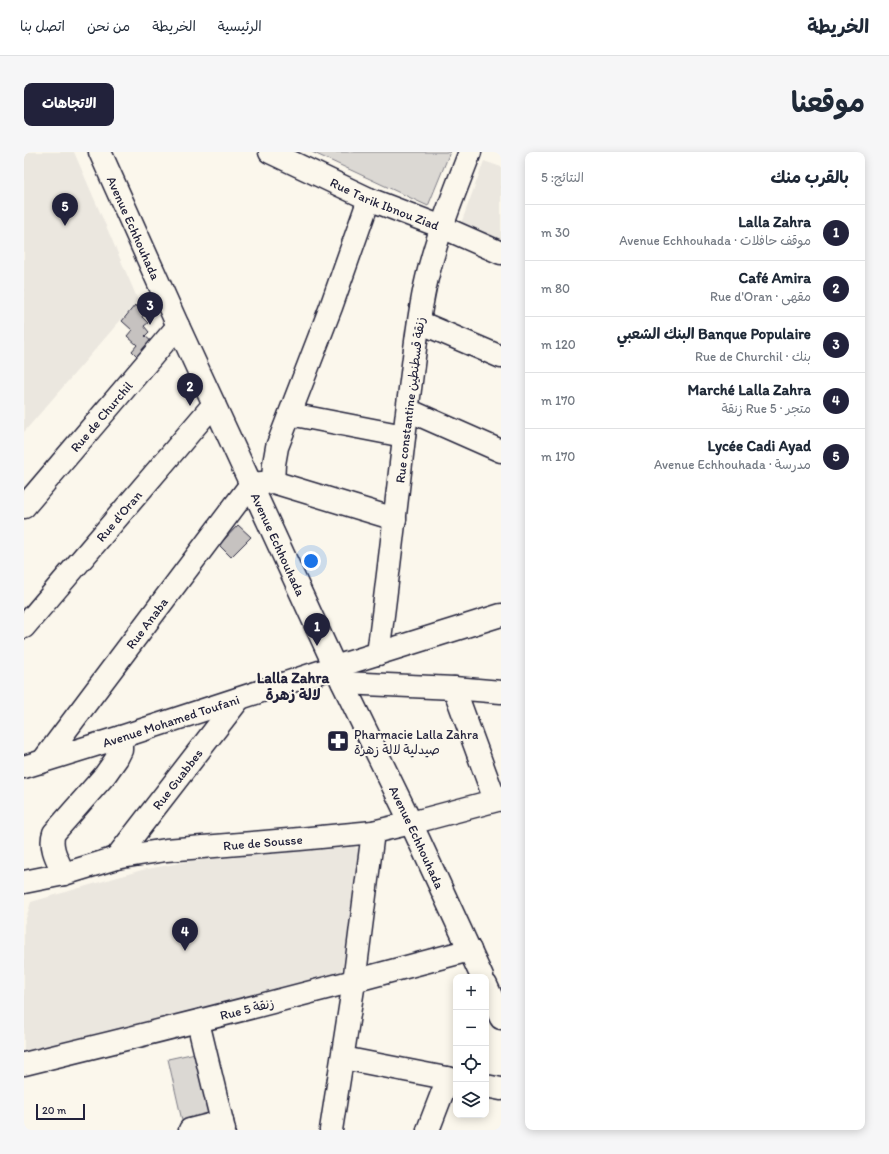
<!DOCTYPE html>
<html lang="ar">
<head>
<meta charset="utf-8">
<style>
	:root { --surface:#fff; --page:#f6f6f7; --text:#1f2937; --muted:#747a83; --line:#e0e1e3; --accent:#22223b }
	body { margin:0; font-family:Itim,"Playpen Sans Arabic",sans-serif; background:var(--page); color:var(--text); direction:rtl }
	.controls { position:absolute; right:12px; bottom:12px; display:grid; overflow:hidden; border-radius:8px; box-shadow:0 2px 10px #0003 }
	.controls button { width:36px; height:36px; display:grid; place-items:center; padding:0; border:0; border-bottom:1px solid var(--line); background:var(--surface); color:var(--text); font:20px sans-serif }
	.scale { position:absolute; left:12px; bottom:10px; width:49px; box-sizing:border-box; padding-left:4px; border:2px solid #22223b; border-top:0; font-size:11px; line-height:14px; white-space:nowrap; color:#22223b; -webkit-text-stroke:3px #fbf7ec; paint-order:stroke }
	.you { position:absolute; left:287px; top:409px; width:14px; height:14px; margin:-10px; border:3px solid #fff; border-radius:50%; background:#1a73e8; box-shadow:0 0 0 6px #1a73e833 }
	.badge { display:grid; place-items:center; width:26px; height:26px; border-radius:50%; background:var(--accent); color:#fff; font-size:13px; font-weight:700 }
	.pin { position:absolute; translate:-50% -33px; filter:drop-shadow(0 1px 2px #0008) }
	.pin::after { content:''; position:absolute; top:21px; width:14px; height:12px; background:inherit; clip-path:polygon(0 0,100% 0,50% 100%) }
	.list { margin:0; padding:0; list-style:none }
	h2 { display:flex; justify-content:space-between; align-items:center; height:52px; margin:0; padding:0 16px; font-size:17px }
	h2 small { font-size:13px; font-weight:400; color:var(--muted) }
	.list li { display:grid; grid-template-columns:26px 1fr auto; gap:12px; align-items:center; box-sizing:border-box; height:56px; padding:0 16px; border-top:1px solid var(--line) }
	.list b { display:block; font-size:15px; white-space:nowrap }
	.list p { margin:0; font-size:13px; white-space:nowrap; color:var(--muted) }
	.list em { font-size:13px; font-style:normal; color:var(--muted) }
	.icon { flex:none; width:22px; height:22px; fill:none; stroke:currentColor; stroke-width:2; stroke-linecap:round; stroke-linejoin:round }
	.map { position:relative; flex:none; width:477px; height:978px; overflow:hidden; direction:ltr; border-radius:8px }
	header { display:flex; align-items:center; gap:24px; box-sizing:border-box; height:56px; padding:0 20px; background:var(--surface); border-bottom:1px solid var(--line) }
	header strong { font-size:19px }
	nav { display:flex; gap:22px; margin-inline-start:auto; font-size:14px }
	.intro { display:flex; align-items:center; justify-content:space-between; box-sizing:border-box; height:96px; padding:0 24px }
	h1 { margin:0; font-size:28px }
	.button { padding:10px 18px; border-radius:8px; background:var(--accent); color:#fff; font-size:14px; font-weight:700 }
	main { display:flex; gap:24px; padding:0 24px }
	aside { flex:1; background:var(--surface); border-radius:8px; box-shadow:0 2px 10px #0003 }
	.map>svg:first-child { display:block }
	.built { fill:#ebe7df }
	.green { fill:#dbd8d3; stroke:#7e7d87 }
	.building { fill:#c6c2c0; stroke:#22223b }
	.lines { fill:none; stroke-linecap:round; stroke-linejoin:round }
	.minor-casing { stroke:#22223b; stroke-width:25 }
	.minor { stroke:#fbf7ec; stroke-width:22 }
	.labels { text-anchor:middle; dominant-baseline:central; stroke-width:4; stroke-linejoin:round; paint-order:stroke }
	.street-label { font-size:13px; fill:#22223b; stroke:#fbf7ec }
	.poi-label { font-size:13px; fill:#22223b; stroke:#fbf7ec; text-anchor:start }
	.quarter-label { font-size:15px; font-weight:bold; fill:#22223b; stroke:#fbf7ec }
</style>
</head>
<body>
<header>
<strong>الخريطة</strong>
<nav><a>الرئيسية</a><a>الخريطة</a><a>من نحن</a><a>اتصل بنا</a></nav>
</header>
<div class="intro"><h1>موقعنا</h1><a class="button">الاتجاهات</a></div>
<main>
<aside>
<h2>بالقرب منك<small>النتائج: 5</small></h2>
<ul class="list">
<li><span class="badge">1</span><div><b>Lalla Zahra</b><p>موقف حافلات · Avenue Echhouhada</p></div><em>30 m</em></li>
<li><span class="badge">2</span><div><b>Café Amira</b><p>مقهى · Rue d'Oran</p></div><em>80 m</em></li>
<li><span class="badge">3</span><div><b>Banque Populaire البنك الشعبي</b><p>بنك · Rue de Churchil</p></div><em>120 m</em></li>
<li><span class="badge">4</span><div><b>Marché Lalla Zahra</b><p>متجر · Rue 5 زنقة</p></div><em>170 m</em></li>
<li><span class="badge">5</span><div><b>Lycée Cadi Ayad</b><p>مدرسة · Avenue Echhouhada</p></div><em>170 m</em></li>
</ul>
</aside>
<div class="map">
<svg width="477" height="978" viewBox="0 0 477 978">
	<rect width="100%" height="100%" fill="#fbf7ec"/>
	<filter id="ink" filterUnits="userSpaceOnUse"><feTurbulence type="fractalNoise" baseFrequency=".025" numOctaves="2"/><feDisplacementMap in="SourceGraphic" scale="8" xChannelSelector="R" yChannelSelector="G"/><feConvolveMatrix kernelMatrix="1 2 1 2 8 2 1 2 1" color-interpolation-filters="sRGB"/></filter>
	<g filter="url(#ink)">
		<g class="built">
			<polygon points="0,0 50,0 114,148 0,280"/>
			<polygon points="460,9 477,15 477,107 432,85"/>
			<polygon points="330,695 339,699 317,824 0,906 0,773 7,750 118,718 167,709"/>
		</g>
		<g class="green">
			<polygon points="288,0 426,0 404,54"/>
			<polygon points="176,900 190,967 159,973 144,907"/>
		</g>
		<g class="building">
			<polygon points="111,153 120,162 118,165 124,171 120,174 125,180 121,184 128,190 114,205 108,199 113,193 103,184 108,178 98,169"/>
			<polygon points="214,373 227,385 207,405 195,393"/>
		</g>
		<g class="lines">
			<g class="minor-casing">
				<g id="minor">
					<path id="s1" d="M76 0 154 174 311 515 387 671 458 825"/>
					<path id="s2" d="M246 0 345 47 418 75 477 101"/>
					<polyline points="395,170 477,205"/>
					<polyline points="384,258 477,299"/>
					<polyline points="266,262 380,284"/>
					<polyline points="249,330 250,312 253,295 307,155 345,47"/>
					<path id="s3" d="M0 355 154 174"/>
					<path id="s4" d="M0 475 190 252"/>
					<path d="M354 502C365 419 374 335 384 252 390 210 393 167 403 126 413 83 430 42 446 0"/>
					<polyline points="319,531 430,536 477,540"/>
					<polyline points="430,536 471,648"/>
					<path id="s5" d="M18 610 227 332 249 330 371 367"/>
					<path id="s6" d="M0 615 97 585 311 515 477 463"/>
					<path id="s7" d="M92 706 215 547"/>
					<path d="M40 722C34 709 25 695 30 681L81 623 93 606 97 598V585"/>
					<path id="s8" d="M0 730 40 722 92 706 116 702 142 698 276 687 349 680 387 671 477 647"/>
					<polyline points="462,833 477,866"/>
					<polyline points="174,870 200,978"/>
					<polyline points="319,906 432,928"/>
					<path d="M0 912C149 876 298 838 446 798"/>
					<polyline points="462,934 477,937"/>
					<polyline points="166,978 198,970"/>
					<polyline points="307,978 330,830 349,680"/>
					<polyline points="404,978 424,926"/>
				</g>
			</g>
			<use href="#minor" class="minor"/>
		</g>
	</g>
	<defs>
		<g id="pharmacy-square" transform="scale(1.15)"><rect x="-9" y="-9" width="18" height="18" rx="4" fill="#22223b" stroke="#fbf7ec"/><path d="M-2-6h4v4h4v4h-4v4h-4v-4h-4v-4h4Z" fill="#fff"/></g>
	</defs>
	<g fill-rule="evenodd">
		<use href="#pharmacy-square" x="314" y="589"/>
	</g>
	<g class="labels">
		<g class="street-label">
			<text stroke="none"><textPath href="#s2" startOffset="126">Rue Tarik Ibnou Ziad</textPath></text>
			<text stroke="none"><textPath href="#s1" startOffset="83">Avenue Echhouhada</textPath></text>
			<text transform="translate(386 248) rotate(-83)">Rue constantine زنقة قسطنطين</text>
			<text stroke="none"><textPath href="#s3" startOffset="119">Rue de Churchil</textPath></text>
			<text stroke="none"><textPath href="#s4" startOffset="146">Rue d'Oran</textPath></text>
			<text stroke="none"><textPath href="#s1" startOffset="431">Avenue Echhouhada</textPath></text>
			<text stroke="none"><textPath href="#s5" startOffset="174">Rue Anaba</textPath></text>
			<text stroke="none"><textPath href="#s6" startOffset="154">Avenue Mohamed Toufani</textPath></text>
			<text stroke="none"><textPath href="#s7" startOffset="100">Rue Guabbes</textPath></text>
			<text stroke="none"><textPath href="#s1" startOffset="755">Avenue Echhouhada</textPath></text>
			<text stroke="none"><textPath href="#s8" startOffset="243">Rue de Sousse</textPath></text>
			<text transform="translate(223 857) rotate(-14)">Rue 5 زنقة</text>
		</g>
		<g class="poi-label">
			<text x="330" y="582">Pharmacie Lalla Zahra<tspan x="330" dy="15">صيدلية لالة زهرة</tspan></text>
		</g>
		<g class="quarter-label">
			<text x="269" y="526">Lalla Zahra<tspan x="269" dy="17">لالة زهرة</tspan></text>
		</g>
	</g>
</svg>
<div class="controls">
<button>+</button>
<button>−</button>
<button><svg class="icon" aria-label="locate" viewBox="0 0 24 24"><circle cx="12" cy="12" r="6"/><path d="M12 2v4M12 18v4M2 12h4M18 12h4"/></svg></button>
<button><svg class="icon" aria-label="layers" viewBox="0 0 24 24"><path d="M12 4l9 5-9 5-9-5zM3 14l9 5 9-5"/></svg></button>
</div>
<div class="scale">20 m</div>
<div class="you"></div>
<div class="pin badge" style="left:293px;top:494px">1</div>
<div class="pin badge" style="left:166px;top:254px">2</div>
<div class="pin badge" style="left:126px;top:173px">3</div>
<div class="pin badge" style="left:161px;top:799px">4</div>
<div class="pin badge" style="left:41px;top:74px">5</div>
</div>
</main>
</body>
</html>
